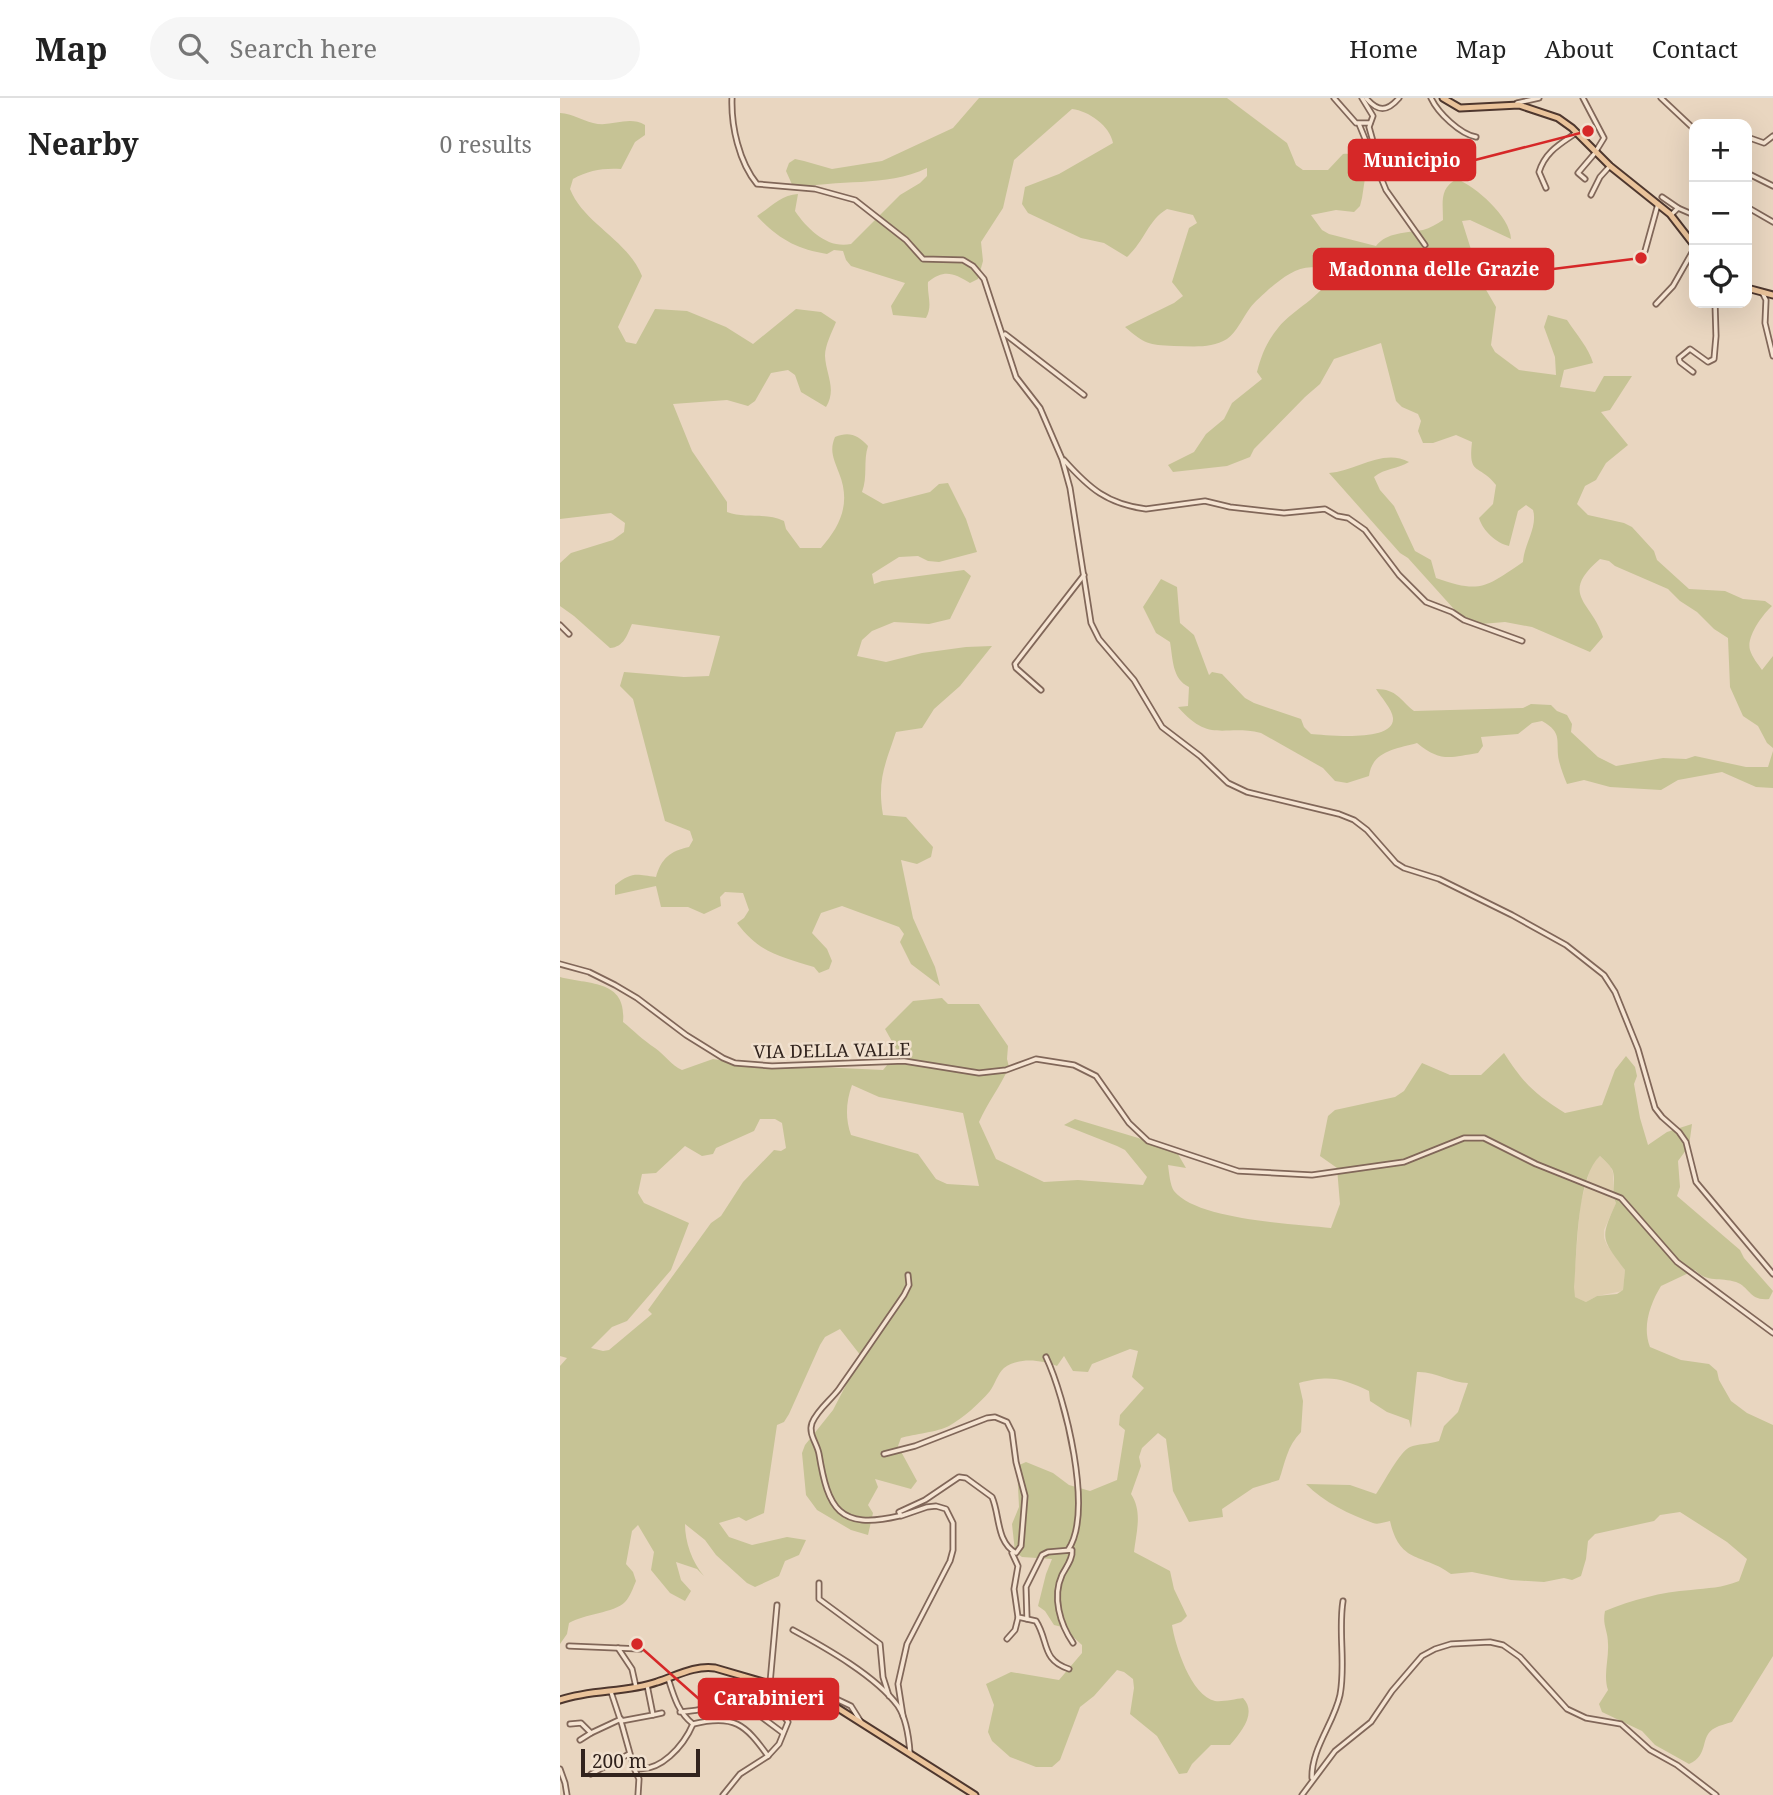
<!DOCTYPE html>
<html lang="en">
<head>
<meta charset="utf-8">
<style>
	:root { --surface:#fff; --page:#f6f6f6; --text:#222; --muted:#767676; --line:#e0e0e0 }
	body { margin:0; font-family:"Noto Serif",serif; background:var(--page); color:var(--text) }
	.controls { position:absolute; right:21px; top:21px; display:grid; overflow:hidden; border-radius:14px; box-shadow:0 7px 28px #0002 }
	.controls button { width:63px; height:63px; display:grid; place-items:center; padding:0; border:0; border-bottom:2px solid var(--line); background:var(--surface); color:var(--text); font:35px sans-serif }
	.scale { position:absolute; left:21px; bottom:18px; width:119px; box-sizing:border-box; padding-left:7px; border:4px solid #31231d; border-top:0; font-size:19px; line-height:24px; white-space:nowrap; color:#31231d; -webkit-text-stroke:5px #f1e1cf; paint-order:stroke }
	.list { margin:0; padding:0; list-style:none }
	h2 { display:flex; justify-content:space-between; align-items:center; height:91px; margin:0; padding:0 28px; font-size:30px }
	h2 small { font-size:23px; font-weight:400; color:var(--muted) }
	.icon { flex:none; width:38px; height:38px; fill:none; stroke:currentColor; stroke-width:2; stroke-linecap:round; stroke-linejoin:round }
	.map { position:relative; flex:none; width:1213px; height:1697px; overflow:hidden }
	header { display:flex; align-items:center; gap:42px; box-sizing:border-box; height:98px; padding:0 35px; background:var(--surface); border-bottom:2px solid var(--line) }
	header strong { font-size:33px }
	nav { display:flex; gap:38px; margin-inline-start:auto; font-size:24px }
	.search { width:490px; height:63px; background:var(--page); display:flex; align-items:center; gap:18px; box-sizing:border-box; padding:0 24px; border-radius:38px; color:var(--muted); font-size:26px }
	main { display:flex }
	aside { flex:1; background:var(--surface) }
	.map>svg:first-child { display:block }
	.farmland { fill:#deceae }
	.green { fill:#c6c395; fill-rule:evenodd }
	.lines { fill:none; stroke-linecap:round; stroke-linejoin:round }
	.minor-casing { stroke:#816759; stroke-width:7 }
	.major-casing { stroke:#4e372e; stroke-width:9 }
	.minor { stroke:#f5e4d2; stroke-width:3.5 }
	.major { stroke:#eac39a; stroke-width:5 }
	.labels { text-anchor:middle; dominant-baseline:central; stroke-width:5; stroke-linejoin:round; paint-order:stroke }
	.street-label { font-size:18px; fill:#31231d; stroke:#f1e1cf }
	.leader { fill:none; stroke:#d62828; stroke-width:2.5 }
	.callout-dot { fill:#d62828; stroke:#f1e1cf; stroke-width:2.5 }
	.callout { fill:#d62828; stroke:#d62828; stroke-width:2.5 }
	.callout-label { font-size:19px; text-anchor:middle; font-weight:bold; fill:#fff }
</style>
</head>
<body>
<header>
<strong>Map</strong>
<div class="search"><svg class="icon" aria-label="search" viewBox="0 0 24 24"><circle cx="10" cy="10" r="6"/><path d="M15 15l6 6"/></svg>Search here</div>
<nav><a>Home</a><a>Map</a><a>About</a><a>Contact</a></nav>
</header>
<main>
<aside>
<h2>Nearby<small>0 results</small></h2>
<ul class="list">
</ul>
</aside>
<div class="map">
<svg width="1213" height="1697" viewBox="0 0 1213 1697">
	<rect width="100%" height="100%" fill="#e9d6c0"/>
	<polygon class="farmland" points="1040,1058 1051,1069 1053,1075 1053,1099 1056,1105 1044,1132 1044,1140 1047,1147 1065,1172 1063,1193 1037,1198 1026,1204 1015,1199 1013,1195 1020,1107 1031,1068"/>
	<g class="green">
		<path d="M419 0H667L727 45 736 67 743 72H768L783 56C794 55 800 59 807 67L802 100 800 108 794 114 776 112 751 117 762 132 769 136 816 148C827 134 846 135 863 132 870 130 877 126 883 122 883 105 879 90 897 81 916 89 950 118 951 141L910 122 902 123 921 183 936 209 931 247 935 254 959 272 996 277 995 259 984 229 988 217 1007 222C1016 236 1029 250 1033 265L1004 272 1000 289 1035 294 1044 278H1072L1050 312 1041 314 1068 347 1046 365 1036 382 1025 388 1017 406 1028 417 1064 425 1072 429 1094 453 1097 462 1129 491 1165 493 1183 501 1205 503 1212 508C1203 516 1186 539 1190 552 1192 559 1198 566 1202 572L1213 558V650L1207 645 1198 628 1183 618 1170 589 1168 540 1154 531 1137 514 1120 503 1108 491 1055 468 1049 463 1040 461C998 497 1032 504 1043 539L1030 554 972 529 945 524 921 526 902 520 848 460 840 455 769 375C796 373 823 350 849 364 838 371 825 370 814 379L820 392 834 408 855 453 871 462 876 480C921 496 926 489 963 464 964 446 978 429 973 412L966 407 958 413 949 448C936 445 923 433 919 420L933 406 936 387C919 365 908 379 912 344L896 337 873 345H863L858 333 861 323 858 316 842 309 836 303 821 245 774 261 760 286 745 299 694 351 690 359 667 368 613 374 608 367 634 354 646 336 664 321 672 305 702 281 697 274C701 258 707 243 718 230 734 210 760 201 772 176 748 160 728 175 709 191 703 197 695 203 690 210 683 219 677 234 667 241 651 251 631 248 614 248 588 247 585 246 565 229L614 205 623 198 612 184 629 130 637 125 633 117 607 111C588 122 584 144 567 159L544 145 521 140 468 115 462 106 465 89 499 76 553 45C550 28 529 13 512 11L454 62 443 110 421 144 423 163 418 181 410 185C394 175 384 171 368 184 367 198 373 207 366 220L333 217 331 208 345 185 291 168 286 162 283 153 274 152 267 156C237 151 218 141 197 118 211 109 221 97 238 96L235 113C248 132 268 151 291 146L340 97 360 85 367 78V70C325 90 278 80 234 91L226 73 229 65 235 61 244 63 272 71 322 63 393 30Z"/>
		<path d="M0 15C13 16 21 22 33 25 51 30 68 17 85 27V37L75 44 61 71C43 70 29 72 13 81L10 91C24 126 67 141 82 178L58 229 66 244 76 246 95 211 127 213 166 229 193 246 236 211 261 214 276 224C272 234 265 247 265 258 266 277 277 291 266 309L241 294 235 277 228 272 211 275 195 303 188 308 167 302 113 306 132 353 167 404V414C186 421 205 414 224 423L226 431 240 450H261C281 427 291 405 279 375 274 361 269 353 275 339 289 333 298 337 308 348 303 363 308 379 302 394L323 406 370 394 379 386 388 385 406 421 417 454 379 464 368 463 358 458 339 459 312 476 314 486 322 483 404 472 411 478 390 521 369 526 334 524 312 533 302 542 297 558 326 564 362 555 406 549 432 548 400 588 374 611 362 630 336 634C325 667 317 682 323 717L346 719 373 749 371 759 357 766 341 762 353 820 375 869 380 888 351 866 340 844 344 836 339 829 282 808 261 815 252 835 267 851 272 863 269 871 259 875 254 869C220 858 199 855 177 825L184 820 189 812 183 795 165 794 160 799 161 808 144 816 128 809H101L96 788 55 797V787C72 774 75 776 96 779 101 761 110 753 129 749L133 742 130 733 105 723 73 601 60 588 64 574 124 579 149 578 160 538 72 526C67 537 64 549 50 550L14 518 0 508V465L11 455 53 442 64 434 65 425 51 415 0 421Z"/>
		<path d="M601 481 617 489 620 525 634 537 649 577 652 574 662 576 685 600 694 605 741 621 744 629 751 636C766 637 835 645 833 620 832 611 821 599 816 591 837 591 840 602 854 613L963 610 971 606 991 607 997 613 1007 617 1012 626 1011 634 1038 659 1056 668 1103 660 1126 661 1135 658 1186 669H1208L1213 653V690L1196 689 1162 674 1118 682 1101 692 1050 689 1024 682 1007 686C1004 679 1001 671 999 663 995 644 1004 635 982 623L972 625 958 636 921 639 923 648 918 655C891 659 881 665 857 645 836 651 812 653 809 678L787 685 775 683 763 670 701 635C663 626 650 646 618 609L628 608 629 589C612 581 613 561 610 544L596 535 583 509Z"/>
		<path d="M0 879C29 887 67 881 63 924 74 933 83 942 95 950 105 957 111 967 122 972L153 961 178 965 323 972 338 954 325 931 353 903 382 900 388 906H419L448 948 447 961 449 969C440 989 428 1004 419 1024L436 1061 484 1084 518 1082 583 1087 587 1079 565 1052 557 1048 504 1027 515 1021 615 1051 626 1070 608 1067C609 1074 610 1087 614 1093 637 1122 735 1126 771 1130L780 1106 777 1070 760 1058 768 1018 775 1012 835 999 844 993 862 965 890 977H921L944 955C963 985 975 996 1005 1015L1042 1007 1055 972 1066 958 1075 969 1077 978 1074 986 1080 1020 1088 1047 1107 1034 1132 1026 1129 1048 1118 1063 1120 1089 1117 1098 1180 1152 1184 1160 1213 1193 1209 1201C1189 1203 1190 1189 1176 1184 1160 1179 1147 1185 1135 1172L1101 1188C1090 1206 1082 1229 1090 1249L1121 1262 1149 1266 1157 1273 1159 1282 1171 1303 1187 1315 1213 1327V1558L1172 1624C1166 1626 1160 1627 1155 1630 1139 1638 1150 1657 1129 1666L1095 1647 1082 1633 1042 1614 1039 1606 1048 1592C1043 1577 1049 1561 1048 1546 1048 1532 1042 1527 1045 1513 1072 1502 1101 1494 1131 1492 1148 1490 1162 1490 1179 1483L1187 1461 1167 1444 1120 1414 1100 1417 1094 1423 1035 1436 1028 1443 1026 1461 1021 1478 1012 1482 1004 1480 984 1484 951 1482 912 1474 891 1476C863 1455 840 1467 830 1423 825 1424 818 1427 813 1425 791 1417 763 1404 746 1386L790 1387 816 1396C824 1385 839 1354 850 1349 857 1346 870 1346 879 1343L884 1328 898 1314 908 1285C891 1285 875 1273 857 1274L851 1330 849 1322 827 1314 810 1303 809 1293C781 1280 770 1277 739 1285L743 1303 741 1334C727 1348 725 1365 719 1382L693 1390 662 1411 663 1419 629 1424 613 1393 606 1341 598 1335 582 1350 579 1359 581 1368 571 1396C583 1414 576 1435 574 1454L610 1473 614 1491 627 1518 621 1524 612 1527C615 1547 631 1598 655 1603 663 1604 675 1601 683 1600 697 1615 682 1633 670 1647H651L632 1666 627 1675 619 1676 597 1638 570 1616 574 1590 573 1581 564 1574 557 1572 534 1598 520 1609 500 1662 492 1669H476L450 1659 432 1643 428 1634 434 1607 426 1586 451 1574 499 1582 522 1555V1547L502 1529 494 1527 485 1513 478 1508 486 1476 492 1461 462 1459 455 1454 452 1426 459 1409 457 1368 466 1364 493 1375 509 1387 530 1393 557 1382 565 1332 559 1327 560 1317 584 1290 572 1279 578 1253 570 1251 532 1266 528 1274 513 1273 504 1258 497 1268C481 1262 459 1259 444 1270 438 1275 435 1286 430 1293 418 1307 404 1319 389 1328 378 1334 354 1336 341 1340L338 1348 357 1383 351 1391 315 1381 318 1389 308 1407 313 1415 308 1437 291 1432 257 1412 246 1397 242 1355 245 1347 273 1312 301 1258 280 1231 265 1239 260 1247 229 1316 224 1324 217 1327 204 1415 186 1423 179 1419 159 1425 169 1439 192 1447 227 1439 246 1442 239 1457 225 1463 219 1478 195 1489 187 1485 156 1457 145 1442 125 1426C125 1444 132 1464 144 1478L137 1471 116 1464 121 1482 131 1493 125 1503 110 1495 91 1472 94 1454 78 1427 72 1433 66 1466 73 1474 76 1483C73 1490 70 1499 65 1504 54 1515 24 1516 9 1525L7 1536 0 1546V1268L7 1260 0 1258ZM292 987 319 999 403 1015 419 1088 387 1086 376 1081 358 1056 291 1037C285 1020 286 1004 292 987ZM200 1021H215L222 1025 226 1050 221 1053 214 1052 183 1084 161 1118 151 1125 88 1212 92 1216 49 1252 43 1253 31 1250 52 1229 67 1223 111 1172 129 1125 84 1105 78 1095 82 1076 96 1075 125 1048 142 1058 153 1056 156 1050 194 1033ZM1040 1058C1044 1062 1049 1066 1052 1071 1057 1081 1050 1094 1056 1105 1040 1141 1041 1140 1065 1172L1063 1192 1057 1196 1037 1198 1026 1204 1015 1199 1014 1189C1017 1157 1016 1079 1040 1058Z"/>
	</g>
	<g class="lines">
		<g class="minor-casing">
			<g id="minor">
				<path d="M172 0C171 28 179 64 197 86L255 91 295 102 346 142 363 161 403 162 413 168 424 181 456 279 480 310 502 361 510 390 531 525 539 541 574 582 602 629 640 658 668 685 687 694 779 716 794 722 807 732 836 765 844 770 879 781 952 817 1006 847 1044 877 1055 894 1078 951 1095 1010 1102 1019 1119 1034 1126 1044 1136 1084 1213 1176"/>
				<polyline points="774,0 796,25 810,25"/>
				<polyline points="802,0 813,18 809,29 814,47"/>
				<path d="M806 0C818 14 827 14 839 0"/>
				<path d="M871 0C878 15 900 36 916 39"/>
				<polyline points="1023,0 1044,40 1036,53"/>
				<polyline points="1101,0 1134,31"/>
				<polyline points="957,5 979,0"/>
				<polyline points="799,26 826,92 865,147"/>
				<polyline points="1187,39 1204,45 1213,38"/>
				<polyline points="1187,75 1213,88"/>
				<polyline points="1025,81 1018,75 1035,55"/>
				<path d="M986 90 979 74C985 54 1000 46 1016 35"/>
				<polyline points="1031,97 1040,79 1050,68"/>
				<polyline points="1102,99 1118,110"/>
				<polyline points="1187,109 1213,124"/>
				<polyline points="1111,117 1118,110 1134,117"/>
				<polyline points="1085,153 1098,106"/>
				<polyline points="1203,196 1206,202 1205,225 1213,258"/>
				<polyline points="1096,206 1113,188 1134,151"/>
				<polyline points="445,236 524,297"/>
				<polyline points="1133,274 1120,264 1119,260 1130,251 1148,264 1154,261 1156,238 1155,205"/>
				<path d="M504 362C529 390 547 406 586 411L645 403 670 409 724 415 765 411 777 418 788 420 805 432 839 477 866 504 892 514 904 522 962 543"/>
				<polyline points="0,527 9,536"/>
				<polyline points="481,592 456,570 455,566 524,477"/>
				<polyline points="0,866 29,874 55,887 77,900 126,937 163,960 175,965 212,968 344,963 419,975 446,972 476,961 514,967 536,978 569,1025 588,1043 678,1073 752,1077 844,1064 904,1040 924,1040 976,1066 1061,1100 1117,1164 1213,1235"/>
				<path d="M486 1259C505 1299 534 1414 508 1452"/>
				<path d="M324 1356 355 1348 427 1320 435 1319 447 1324 452 1334 456 1364 465 1398 461 1448 456 1455C436 1444 440 1417 432 1399L406 1380 399 1379 365 1402 339 1414 341 1418 367 1409 376 1408 386 1411 393 1425V1452L390 1463 347 1546 338 1586 343 1618"/>
				<path d="M339 1418C279 1432 268 1411 259 1356 257 1345 248 1336 252 1325 257 1312 271 1302 279 1291 301 1260 322 1229 344 1197L349 1187 348 1177"/>
				<path d="M452 1455 458 1468 454 1491 458 1519 476 1523C489 1543 481 1562 509 1571"/>
				<polyline points="259,1485 259,1501 320,1546 323,1579 329,1598"/>
				<path d="M467 1521 466 1489 482 1457 488 1454 512 1452C513 1461 506 1469 502 1477 492 1499 500 1526 513 1545"/>
				<path d="M233 1532C266 1550 316 1578 338 1608 346 1620 349 1641 350 1655"/>
				<polyline points="447,1541 455,1532 458,1520"/>
				<polyline points="9,1548 80,1551"/>
				<polyline points="58,1550 72,1571 76,1589"/>
				<path d="M108 1580C114 1599 118 1614 133 1626 174 1616 185 1626 208 1658L219 1646 228 1624C218 1606 190 1597 171 1593 163 1595 163 1600 157 1604 147 1612 132 1613 120 1614"/>
				<polyline points="210,1585 217,1507"/>
				<polyline points="255,1591 291,1608 301,1624"/>
				<path d="M51 1594 62 1627 74 1670C100 1676 124 1647 133 1626"/>
				<polyline points="157,1605 195,1614 223,1635"/>
				<polyline points="93,1617 102,1615"/>
				<polyline points="61,1623 93,1617 87,1587"/>
				<polyline points="10,1626 21,1625 31,1635 61,1621"/>
				<polyline points="20,1642 31,1635"/>
				<polyline points="74,1670 79,1681 78,1697"/>
				<polyline points="0,1671 5,1685 7,1697"/>
				<polyline points="31,1676 69,1656"/>
				<path d="M752 1680C751 1651 774 1625 780 1597 786 1566 778 1534 783 1503"/>
				<polyline points="163,1697 180,1676 208,1658"/>
				<polyline points="742,1697 775,1653 811,1624 832,1593 862,1558 875,1551 891,1546 930,1544 943,1547 960,1559 1007,1611 1026,1620 1061,1626 1090,1652 1117,1667 1156,1697"/>
			</g>
		</g>
		<g class="major-casing">
			<g id="major">
				<polyline points="883,0 900,10 959,7 998,20 1012,30 1050,68 1110,116 1134,147"/>
				<polyline points="1187,190 1213,197"/>
				<path d="M0 1602C32 1591 66 1595 97 1584 116 1578 135 1567 155 1570L265 1602 415 1697"/>
			</g>
		</g>
		<use href="#minor" class="minor"/>
		<use href="#major" class="major"/>
	</g>
	<g class="labels">
		<g class="street-label">
			<text transform="translate(272 952) rotate(-1)">VIA DELLA VALLE</text>
		</g>
	</g>
	<path class="leader" d="M1028 33L915 62M1081 160L993 171M77 1546L139 1601"/>
	<g class="callout-dot">
		<circle cx="1028" cy="33" r="7"/>
		<circle cx="1081" cy="160" r="7"/>
		<circle cx="77" cy="1546" r="7"/>
	</g>
	<g class="callout">
		<rect x="789" y="42" width="126" height="40" rx="7"/>
		<rect x="754" y="151" width="239" height="40" rx="7"/>
		<rect x="139" y="1581" width="139" height="40" rx="7"/>
	</g>
	<g class="callout-label">
		<text x="852" y="69">Municipio</text>
		<text x="874" y="178">Madonna delle Grazie</text>
		<text x="209" y="1607">Carabinieri</text>
	</g>
</svg>
<div class="controls">
<button>+</button>
<button>−</button>
<button><svg class="icon" aria-label="locate" viewBox="0 0 24 24"><circle cx="12" cy="12" r="6"/><path d="M12 2v4M12 18v4M2 12h4M18 12h4"/></svg></button>
</div>
<div class="scale">200 m</div>
</div>
</main>
</body>
</html>
